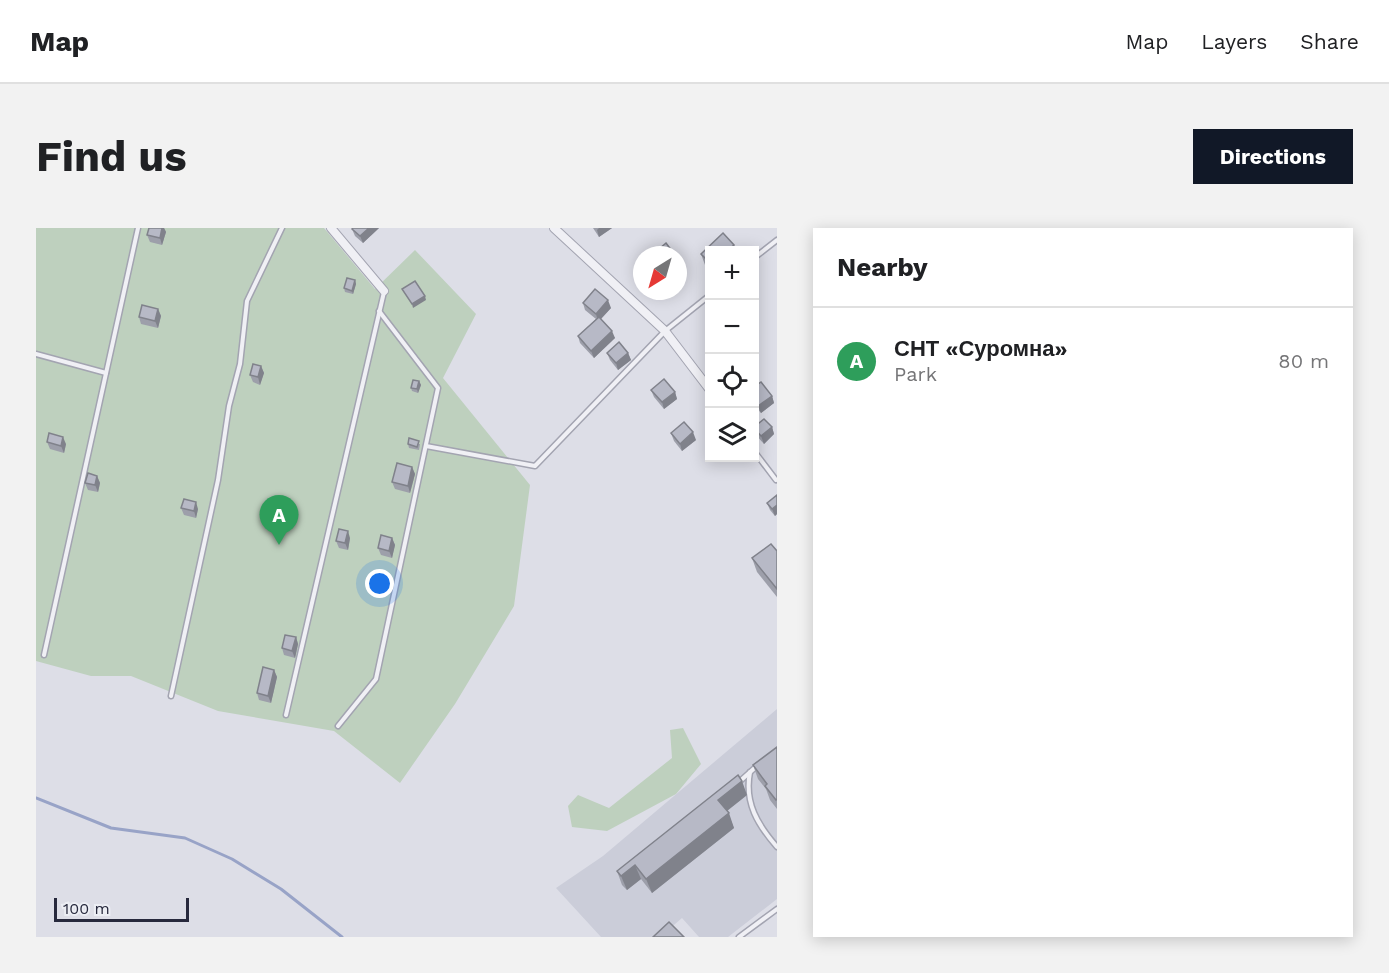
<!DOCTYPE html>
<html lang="en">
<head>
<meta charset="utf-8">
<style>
	:root { --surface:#fff; --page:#f2f2f2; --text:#202124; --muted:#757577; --line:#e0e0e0; --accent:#111827 }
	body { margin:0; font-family:"Work Sans",sans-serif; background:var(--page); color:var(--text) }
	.controls { position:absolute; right:18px; top:18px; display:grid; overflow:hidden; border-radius:0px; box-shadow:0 3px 15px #0003 }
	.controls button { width:54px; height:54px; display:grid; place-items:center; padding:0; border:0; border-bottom:2px solid var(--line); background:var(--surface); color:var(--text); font:30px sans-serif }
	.compass { position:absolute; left:597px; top:18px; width:54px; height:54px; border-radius:50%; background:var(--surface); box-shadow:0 3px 15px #0003; rotate:217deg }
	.scale { position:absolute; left:18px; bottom:15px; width:135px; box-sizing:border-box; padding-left:6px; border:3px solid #27293d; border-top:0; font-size:16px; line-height:21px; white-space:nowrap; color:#27293d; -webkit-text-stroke:4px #eceef4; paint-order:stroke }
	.you { position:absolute; left:344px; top:356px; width:21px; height:21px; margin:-15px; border:4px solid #fff; border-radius:50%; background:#1a73e8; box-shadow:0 0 0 9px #1a73e833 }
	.badge { display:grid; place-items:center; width:39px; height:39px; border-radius:50%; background:var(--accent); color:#fff; font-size:20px; font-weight:700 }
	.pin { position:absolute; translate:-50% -50px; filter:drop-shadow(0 2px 3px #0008) }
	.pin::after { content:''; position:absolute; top:32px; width:21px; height:18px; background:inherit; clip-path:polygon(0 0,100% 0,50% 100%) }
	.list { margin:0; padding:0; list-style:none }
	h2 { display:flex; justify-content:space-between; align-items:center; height:78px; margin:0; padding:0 24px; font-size:26px }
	h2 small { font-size:20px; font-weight:400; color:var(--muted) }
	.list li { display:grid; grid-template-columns:39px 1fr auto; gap:18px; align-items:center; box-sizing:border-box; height:108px; padding:0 24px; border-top:2px solid var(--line) }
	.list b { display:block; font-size:22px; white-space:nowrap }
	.list p { margin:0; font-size:20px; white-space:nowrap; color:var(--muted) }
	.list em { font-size:20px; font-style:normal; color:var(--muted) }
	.icon { flex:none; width:33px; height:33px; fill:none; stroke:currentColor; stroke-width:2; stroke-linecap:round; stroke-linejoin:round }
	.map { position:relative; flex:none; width:741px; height:709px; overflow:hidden; border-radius:0px }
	header { display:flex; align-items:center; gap:36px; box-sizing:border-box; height:84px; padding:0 30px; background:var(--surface); border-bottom:2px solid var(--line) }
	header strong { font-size:28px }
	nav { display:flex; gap:33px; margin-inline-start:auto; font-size:21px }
	.intro { display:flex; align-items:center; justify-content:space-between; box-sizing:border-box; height:144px; padding:0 36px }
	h1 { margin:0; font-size:42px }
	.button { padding:15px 27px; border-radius:0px; background:var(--accent); color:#fff; font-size:21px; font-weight:700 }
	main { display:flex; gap:36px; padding:0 36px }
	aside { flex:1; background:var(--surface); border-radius:0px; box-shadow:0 3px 15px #0003 }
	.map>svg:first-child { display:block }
	.built { fill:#cbcdd9 }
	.green { fill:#bed0be }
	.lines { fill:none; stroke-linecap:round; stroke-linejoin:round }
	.stream { stroke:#98a3c7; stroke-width:3 }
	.lane-casing { stroke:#a3a4b1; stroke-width:7 }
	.street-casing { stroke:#a3a4b1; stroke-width:10 }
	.lane { stroke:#f0f0f5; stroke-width:4 }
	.street { stroke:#f0f0f5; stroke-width:8 }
	.wall { fill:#9d9faa }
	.shaded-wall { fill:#80828b }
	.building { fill:#b7b9c6; stroke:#80828b; stroke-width:1.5 }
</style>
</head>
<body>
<header>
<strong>Map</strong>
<nav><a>Map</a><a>Layers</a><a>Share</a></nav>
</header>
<div class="intro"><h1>Find us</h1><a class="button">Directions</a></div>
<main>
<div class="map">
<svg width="741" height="709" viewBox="0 0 741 709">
	<rect width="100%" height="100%" fill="#dddee7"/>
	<polygon class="built" points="741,481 741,671 692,709 663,709 646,690 624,709 565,709 520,660 567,628"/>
	<g class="green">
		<polygon points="0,0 288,0 339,61 379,22 440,86 407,150 494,257 478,378 419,476 364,555 298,503 182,483 95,448 55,448 0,433"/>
		<polygon points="647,500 665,536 640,566 571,603 536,599 532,578 542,567 573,580 636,530 634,502"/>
	</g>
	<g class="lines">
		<polyline class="stream" points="0,570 75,600 149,610 196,631 245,661 306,709"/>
		<g class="lane-casing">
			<g id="lane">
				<polyline points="718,30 741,12"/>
				<polyline points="0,126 70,145"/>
				<polyline points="390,218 499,238 629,103 674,67"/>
				<polyline points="718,223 740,252"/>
				<polyline points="8,427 102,0"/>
				<polyline points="135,468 182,252 193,178 204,136 211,73 246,0"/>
				<polyline points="250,487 348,64"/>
				<polyline points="302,498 340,451 402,160 343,83"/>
				<path d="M714 544C708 575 722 597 741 619"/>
				<polyline points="703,554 722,537"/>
				<polyline points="703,709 741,681"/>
			</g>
		</g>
		<g class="street-casing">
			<g id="street">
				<polyline points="295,0 348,63"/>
				<polyline points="518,0 629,103 674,162"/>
			</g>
		</g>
		<use href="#lane" class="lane"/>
		<use href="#street" class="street"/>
	</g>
	<g class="wall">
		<polygon points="113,0 128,0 130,4 126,17 114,14 111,7"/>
		<polygon points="317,0 343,0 327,15 319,8 316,1"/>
		<polygon points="557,0 576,0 563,9"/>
		<polygon points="687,5 698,17 700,22 674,22 674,42 669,37 665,26"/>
		<polygon points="319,52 320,56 317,66 309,64 308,60"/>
		<polygon points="547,75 575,80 565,91 579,110 558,130 544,115 542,108 560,91 549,82"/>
		<polygon points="122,81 125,88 122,100 105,96 103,89"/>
		<polygon points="571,125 592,125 595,132 582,142 574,132"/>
		<polygon points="225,138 228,145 224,157 217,154 214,147"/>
		<polygon points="383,153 385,157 382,165 376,163 375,160"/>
		<polygon points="718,159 736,168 738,175 725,185 718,177"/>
		<polygon points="615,162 639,164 641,171 628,181 618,169"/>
		<polygon points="718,199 736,199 738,206 728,216 720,207"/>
		<polygon points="635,205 660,212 646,223 638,213"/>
		<polygon points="11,214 30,216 28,225 14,221"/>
		<polygon points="372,216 384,216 383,222 373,220"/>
		<polygon points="376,239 379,246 374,265 359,261 356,254"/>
		<polygon points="61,248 64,255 62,264 52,262 49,255"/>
		<polygon points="741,268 741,286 739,288 734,282 731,275"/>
		<polygon points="145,280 162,281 160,290 148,287"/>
		<polygon points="314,310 312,322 303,320 300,313"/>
		<polygon points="356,310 359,317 356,330 345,327 342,320"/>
		<polygon points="741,323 741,369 721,344 716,330"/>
		<polygon points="260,409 262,416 259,430 248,427 246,420"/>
		<polygon points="238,442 241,449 235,475 223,472 221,465"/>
		<polygon points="741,519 741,581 734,572 730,561 722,551 717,537"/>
		<polygon points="711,567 691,583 698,600 616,665 605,651 591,662 586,657 581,643"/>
	</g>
	<g class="shaded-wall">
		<polygon points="126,0 128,0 130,4 126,17 124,10"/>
		<polygon points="333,0 343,0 327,15 324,8"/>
		<polygon points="563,0 576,0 563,9 561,2"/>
		<polygon points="698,17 700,22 692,22"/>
		<polygon points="319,52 320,56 317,66 316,63"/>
		<polygon points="389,68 390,72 377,80 376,76"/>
		<polygon points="572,72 575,80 562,94 560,86"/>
		<polygon points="122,81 125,88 122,100 119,93"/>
		<polygon points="576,103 579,110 558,130 555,123"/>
		<polygon points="592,125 595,132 582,142 580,135"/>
		<polygon points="225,138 228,145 224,157 222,149"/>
		<polygon points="383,153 385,157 382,165 381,161"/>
		<polygon points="639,164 641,171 628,181 626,174"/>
		<polygon points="736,168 738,175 725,185 722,178"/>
		<polygon points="736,199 738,206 728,216 725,208"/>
		<polygon points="657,204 660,212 646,223 644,216"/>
		<polygon points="27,209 30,216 28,225 25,218"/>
		<polygon points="376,239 379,246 374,265 372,258"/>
		<polygon points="61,248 64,255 62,264 59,257"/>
		<polygon points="160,274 162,281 160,290 158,283"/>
		<polygon points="741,277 741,286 739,288 736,281"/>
		<polygon points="312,303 314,310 312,322 309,315"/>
		<polygon points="356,310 359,317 356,330 353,323"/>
		<polygon points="260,409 262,416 259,430 256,423"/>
		<polygon points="238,442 241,449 235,475 232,468"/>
		<polygon points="706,553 711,567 687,586 682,572"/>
		<polygon points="693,585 698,600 616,665 610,651"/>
		<polygon points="599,637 605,651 591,662 585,648"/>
	</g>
	<g class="building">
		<polygon points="113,0 126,0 124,10 111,7"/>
		<polygon points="317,0 333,0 324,8 316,1"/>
		<polygon points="687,5 698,17 692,22 674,22 674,35 665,26"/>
		<polygon points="630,15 639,27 616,27"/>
		<polygon points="311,50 319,52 316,63 308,60"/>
		<polygon points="379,53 389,68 376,76 366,61"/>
		<polygon points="559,61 572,72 560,86 547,75"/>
		<polygon points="106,77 122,81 119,93 103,89"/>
		<polygon points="563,89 576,103 555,123 542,108"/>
		<polygon points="583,114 592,125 580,135 571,125"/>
		<polygon points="217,136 225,138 222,149 214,147"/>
		<polygon points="628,151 639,164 626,174 615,162"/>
		<polygon points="377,152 383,153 381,161 375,160"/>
		<polygon points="725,154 736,168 722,178 718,173 718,159"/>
		<polygon points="728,191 736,199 725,208 718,200 718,199"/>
		<polygon points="648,194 657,204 644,216 635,205"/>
		<polygon points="13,205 27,209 25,218 11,214"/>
		<polygon points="373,210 383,213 381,219 372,216"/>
		<polygon points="361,235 376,239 372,258 356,254"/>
		<polygon points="52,245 61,248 59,257 49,255"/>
		<polygon points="741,267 741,277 736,281 731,275"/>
		<polygon points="148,271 160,274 158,283 145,280"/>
		<polygon points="303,301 312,303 309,315 300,313"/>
		<polygon points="345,307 356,310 353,323 342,320"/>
		<polygon points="735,316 741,323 741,361 716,330"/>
		<polygon points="249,407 260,409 256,423 246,420"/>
		<polygon points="227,439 238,442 232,468 221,465"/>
		<polygon points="741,519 741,571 740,572 729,558 731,556 717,537"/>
		<polygon points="702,547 706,553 682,572 693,585 610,651 599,637 585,648 581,643"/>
		<polygon points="633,694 648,709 617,709"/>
	</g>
</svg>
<div class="controls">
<button>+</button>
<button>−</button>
<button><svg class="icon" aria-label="locate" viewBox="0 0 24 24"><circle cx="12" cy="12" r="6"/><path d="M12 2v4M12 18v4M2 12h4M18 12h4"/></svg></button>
<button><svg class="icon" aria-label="layers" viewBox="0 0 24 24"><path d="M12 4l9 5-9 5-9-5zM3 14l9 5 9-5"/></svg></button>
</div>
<svg class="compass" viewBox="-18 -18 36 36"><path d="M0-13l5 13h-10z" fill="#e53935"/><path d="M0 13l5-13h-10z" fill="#757577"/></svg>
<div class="scale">100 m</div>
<div class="you"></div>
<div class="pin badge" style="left:243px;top:317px;background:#2e9e5b">A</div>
</div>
<aside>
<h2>Nearby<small></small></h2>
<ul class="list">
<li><span class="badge" style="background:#2e9e5b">A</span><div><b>СНТ «Суромна»</b><p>Park</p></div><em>80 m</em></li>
</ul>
</aside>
</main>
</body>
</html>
